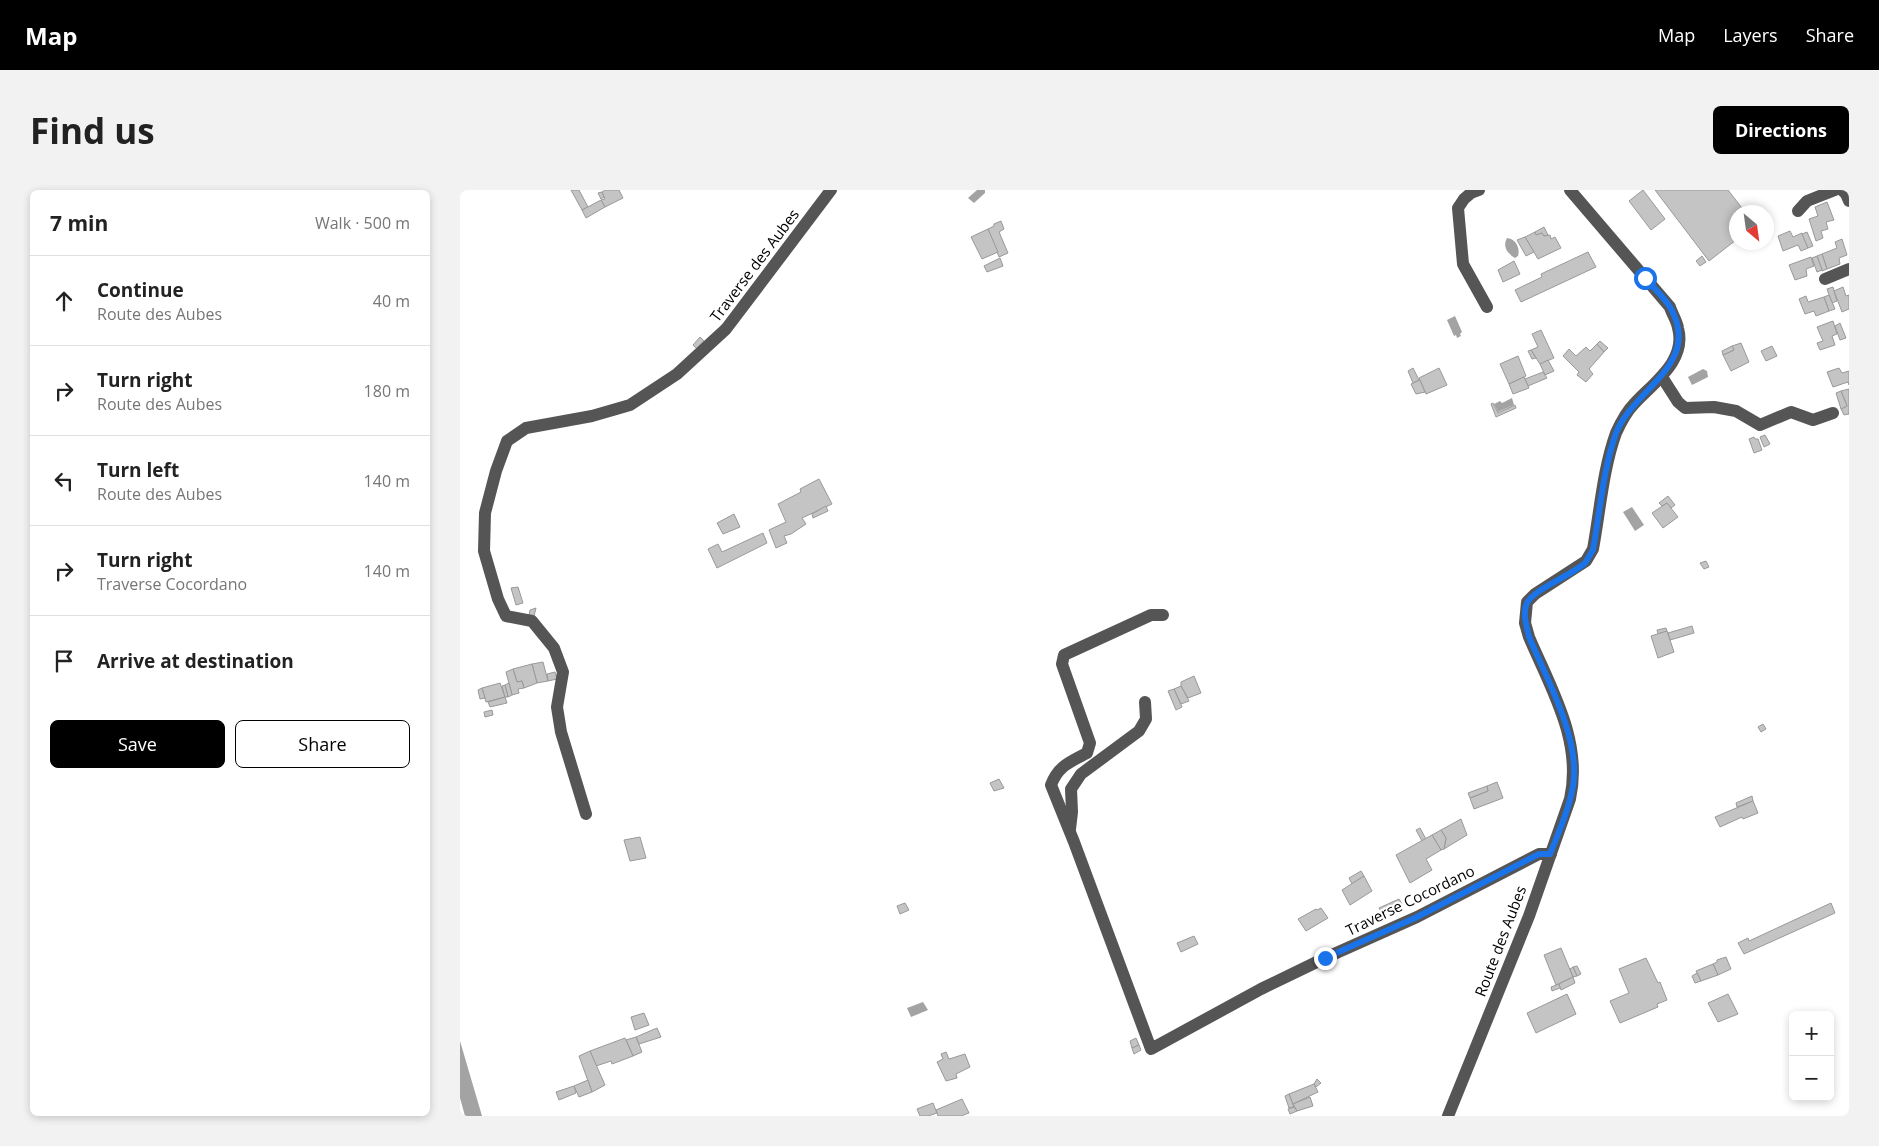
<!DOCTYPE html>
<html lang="en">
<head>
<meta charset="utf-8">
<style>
	:root { --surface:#fff; --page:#f2f2f2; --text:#222; --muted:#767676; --line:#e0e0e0; --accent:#000 }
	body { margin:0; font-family:"Open Sans",sans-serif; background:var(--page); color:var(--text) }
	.controls { position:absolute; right:15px; bottom:15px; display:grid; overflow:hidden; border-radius:8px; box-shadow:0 2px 8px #0003 }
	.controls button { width:45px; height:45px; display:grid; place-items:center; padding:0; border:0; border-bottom:1px solid var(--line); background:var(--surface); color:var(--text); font:25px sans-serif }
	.compass { position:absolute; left:1269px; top:15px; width:45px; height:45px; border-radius:50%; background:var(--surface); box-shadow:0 2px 8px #0003; rotate:151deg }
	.stop { position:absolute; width:15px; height:15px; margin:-11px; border:4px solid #1a73e8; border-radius:50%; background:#fff }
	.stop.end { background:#1a73e8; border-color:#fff; box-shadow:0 1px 5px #0008 }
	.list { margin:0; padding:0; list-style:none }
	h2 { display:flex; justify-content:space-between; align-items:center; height:65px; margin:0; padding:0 20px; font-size:21px }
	h2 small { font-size:16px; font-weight:400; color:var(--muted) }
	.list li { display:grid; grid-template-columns:32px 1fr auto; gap:15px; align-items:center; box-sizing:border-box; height:90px; padding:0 20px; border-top:1px solid var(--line) }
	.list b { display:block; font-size:19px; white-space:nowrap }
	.list p { margin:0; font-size:16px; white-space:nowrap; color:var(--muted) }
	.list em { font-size:16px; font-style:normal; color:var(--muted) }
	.actions { display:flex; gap:10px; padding:15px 20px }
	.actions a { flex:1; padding:11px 0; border:1px solid var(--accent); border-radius:8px; text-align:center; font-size:18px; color:var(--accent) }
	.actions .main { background:var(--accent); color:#fff }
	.icon { flex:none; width:28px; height:28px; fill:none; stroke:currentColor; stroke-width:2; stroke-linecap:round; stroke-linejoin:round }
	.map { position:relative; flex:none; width:1389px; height:926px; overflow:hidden; border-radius:8px }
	header { display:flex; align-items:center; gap:30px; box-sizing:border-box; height:70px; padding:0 25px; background:var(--accent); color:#fff }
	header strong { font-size:24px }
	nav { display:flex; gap:28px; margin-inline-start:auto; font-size:18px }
	.intro { display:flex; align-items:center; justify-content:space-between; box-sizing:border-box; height:120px; padding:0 30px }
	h1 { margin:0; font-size:35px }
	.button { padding:12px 22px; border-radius:8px; background:var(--accent); color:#fff; font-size:18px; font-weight:700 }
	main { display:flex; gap:30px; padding:0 30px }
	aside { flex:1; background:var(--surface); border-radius:8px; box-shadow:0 2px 8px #0003 }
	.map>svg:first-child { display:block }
	.water { fill:#a3a3a3 }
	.building { fill:#c4c4c4; stroke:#999 }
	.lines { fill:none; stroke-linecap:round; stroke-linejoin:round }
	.minor { stroke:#555; stroke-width:12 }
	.route { stroke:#1a73e8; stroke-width:6 }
	.labels { text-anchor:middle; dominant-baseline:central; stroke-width:4.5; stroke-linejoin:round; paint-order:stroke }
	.street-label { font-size:15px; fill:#000; stroke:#fff }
</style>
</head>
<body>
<header>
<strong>Map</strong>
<nav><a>Map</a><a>Layers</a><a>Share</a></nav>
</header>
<div class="intro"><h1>Find us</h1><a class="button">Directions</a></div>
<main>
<aside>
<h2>7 min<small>Walk · 500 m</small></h2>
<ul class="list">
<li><svg class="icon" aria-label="ahead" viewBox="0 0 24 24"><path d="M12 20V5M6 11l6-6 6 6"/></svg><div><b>Continue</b><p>Route des Aubes</p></div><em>40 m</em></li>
<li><svg class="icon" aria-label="right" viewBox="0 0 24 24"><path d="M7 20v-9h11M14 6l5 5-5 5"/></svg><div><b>Turn right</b><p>Route des Aubes</p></div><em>180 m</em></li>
<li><svg class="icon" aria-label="left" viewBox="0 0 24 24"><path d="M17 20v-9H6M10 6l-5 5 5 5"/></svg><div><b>Turn left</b><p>Route des Aubes</p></div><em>140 m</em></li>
<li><svg class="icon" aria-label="right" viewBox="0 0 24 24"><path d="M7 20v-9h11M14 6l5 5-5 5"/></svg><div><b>Turn right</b><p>Traverse Cocordano</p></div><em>140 m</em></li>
<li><svg class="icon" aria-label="arrive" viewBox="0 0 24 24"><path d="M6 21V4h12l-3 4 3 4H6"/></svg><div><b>Arrive at destination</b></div></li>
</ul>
<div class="actions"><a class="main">Save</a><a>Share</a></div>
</aside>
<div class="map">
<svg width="1389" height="926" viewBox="0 0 1389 926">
	<rect width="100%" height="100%" fill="#fff"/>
	<g class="water">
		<polygon points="517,0 525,0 525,3 514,13 508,8"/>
		<path d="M1047 48 1051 49C1057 52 1060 59 1058 66L1055 68C1048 64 1042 57 1047 48Z"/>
		<polygon points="995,126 1002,142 1000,144 1001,146 997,148 996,145 994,146 987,130"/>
		<polygon points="1243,179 1247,181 1248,187 1232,195 1228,187"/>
		<polygon points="1052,208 1054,215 1038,222 1034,214 1040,211 1042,213"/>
		<polygon points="1172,317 1184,335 1175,341 1163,322"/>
		<polygon points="463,812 468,820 451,827 447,818"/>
		<polygon points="0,851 22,926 5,926 0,908"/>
	</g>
	<g class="building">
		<polygon points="111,0 119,0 128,17 122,20"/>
		<polygon points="145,0 159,0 163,8 145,17 141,10 145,9 142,2"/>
		<polygon points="1183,0 1205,29 1191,40 1169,11"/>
		<polygon points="1195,0 1268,0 1285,22 1276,22 1276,50 1249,71"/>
		<polygon points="142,2 144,7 141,9 138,3"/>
		<polygon points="141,10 145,17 126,28 122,20"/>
		<polygon points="1367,12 1374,30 1366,32 1368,39 1361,41 1363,48 1356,51 1349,29 1358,26 1355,17"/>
		<polygon points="541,31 544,39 539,42 548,63 539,67 528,39 534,36 534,34"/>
		<polygon points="1084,37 1088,45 1084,46 1082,43 1076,45 1075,42"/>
		<polygon points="528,39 538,62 522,69 511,47"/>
		<polygon points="1330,41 1333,47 1342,43 1348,58 1341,61 1338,55 1323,61 1318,46"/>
		<polygon points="1075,42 1076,45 1082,43 1084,46 1090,45 1091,49 1095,47 1101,58 1078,69 1065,47"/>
		<polygon points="1347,42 1353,56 1348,58 1342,44"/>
		<polygon points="1065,47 1074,62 1066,66 1057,50"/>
		<polygon points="1382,49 1387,65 1379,68 1380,74 1367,79 1362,64 1377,58 1375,52"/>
		<polygon points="1128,62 1136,77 1061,112 1055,100 1082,87 1081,84"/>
		<polygon points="1362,64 1367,79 1362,81 1357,66"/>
		<polygon points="1242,66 1246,72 1240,76 1236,71"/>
		<polygon points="1357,66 1362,80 1357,82 1352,68"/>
		<polygon points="1351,67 1354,76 1346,79 1347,86 1335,90 1329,75"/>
		<polygon points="540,68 543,76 527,82 524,76"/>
		<polygon points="1054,71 1060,84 1043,92 1038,80"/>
		<polygon points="1373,97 1377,111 1372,113 1367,99"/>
		<polygon points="1383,97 1386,106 1389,105 1389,119 1382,122 1374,101"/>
		<polygon points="1369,105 1375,119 1369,121 1364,107"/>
		<polygon points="1346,106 1348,112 1364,107 1369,121 1356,126 1354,121 1345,124 1339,109"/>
		<polygon points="1373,131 1377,144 1372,146 1375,155 1360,160 1357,153 1363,151 1357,137"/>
		<polygon points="1380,133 1386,148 1380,150 1375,136"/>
		<polygon points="1081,140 1094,168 1080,174 1071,160 1078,157 1072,144"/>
		<polygon points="240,147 245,152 238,160 233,155"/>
		<polygon points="1140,151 1148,158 1144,162 1137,154"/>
		<polygon points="1281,153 1289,172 1271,181 1263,165 1274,160 1272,156"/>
		<polygon points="1137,154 1144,162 1129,179 1133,184 1126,192 1117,185 1119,182 1103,166 1109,159 1116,166 1126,157 1130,161"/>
		<polygon points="1272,156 1274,160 1263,165 1262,161"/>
		<polygon points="1312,156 1317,166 1306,171 1301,161"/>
		<polygon points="1071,160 1076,168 1072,169 1068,161"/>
		<polygon points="1058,166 1066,186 1049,194 1040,174"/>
		<polygon points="1088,170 1094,181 1085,185 1080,174"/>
		<polygon points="953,178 959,190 953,193 948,181"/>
		<polygon points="979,178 987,195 966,204 959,188"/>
		<polygon points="1379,178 1382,183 1389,181 1389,195 1388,192 1373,197 1367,182"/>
		<polygon points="1083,182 1087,188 1068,196 1065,189"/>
		<polygon points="1064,187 1069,198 1053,204 1049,194"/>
		<polygon points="960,190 965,202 956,204 951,194"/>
		<polygon points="1389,199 1389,224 1384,225 1381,219 1387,216 1381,201"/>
		<polygon points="1381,201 1387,216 1381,219 1376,203"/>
		<polygon points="1033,213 1038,223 1055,215 1056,218 1036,227 1031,214"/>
		<polygon points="1305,245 1310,254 1304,257 1300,247"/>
		<polygon points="1294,247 1295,249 1298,249 1302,260 1294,263 1289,249"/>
		<polygon points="359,289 372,314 342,328 346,334 331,344 324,346 327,353 316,358 309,340 326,332 318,314 341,302 340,299"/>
		<polygon points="1208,306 1215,315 1211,318 1207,313 1202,316 1199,313"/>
		<polygon points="1207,313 1218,327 1203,338 1192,323"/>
		<polygon points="366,316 368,321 353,328 352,324"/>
		<polygon points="274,324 280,337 263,344 257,333"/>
		<polygon points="303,343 307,353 257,378 248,359 258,354 262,362"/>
		<polygon points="1246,371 1249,377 1244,379 1240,373"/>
		<polygon points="58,397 63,413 56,415 51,398"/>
		<polygon points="76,418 74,426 69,425 70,420"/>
		<polygon points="1232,436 1234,443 1210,450 1208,443"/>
		<polygon points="1206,438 1207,441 1198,444 1197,440"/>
		<polygon points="1207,441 1214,462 1198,468 1191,446"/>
		<polygon points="83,472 88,491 77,493 72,474"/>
		<polygon points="72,474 77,493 64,498 62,491 57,492 53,479"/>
		<polygon points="53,479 57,492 62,491 64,498 58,499 59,503 52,505 46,482"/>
		<polygon points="95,482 97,489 88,491 87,484"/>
		<polygon points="734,486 741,503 728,508 721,496 721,492"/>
		<polygon points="40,493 45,507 26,512 22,498"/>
		<polygon points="49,493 52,505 48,507 45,495"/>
		<polygon points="45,495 48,507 45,507 42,496"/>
		<polygon points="721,496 729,511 721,514 714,499"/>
		<polygon points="22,498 25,508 20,509 18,500"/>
		<polygon points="714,499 722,517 716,520 708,501"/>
		<polygon points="45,507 47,513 30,517 28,512"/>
		<polygon points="32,520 33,525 25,527 24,522"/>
		<polygon points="1303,534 1306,539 1301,542 1298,537"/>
		<polygon points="539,589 544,598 534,601 530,593"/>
		<polygon points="1037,592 1043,608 1014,619 1010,608 1028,601 1027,596"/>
		<polygon points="1027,596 1028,601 1010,608 1008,603"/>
		<polygon points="1292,606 1293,611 1277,617 1276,613"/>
		<polygon points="1293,611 1298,623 1283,629 1282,627 1260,637 1255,627"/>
		<polygon points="1001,629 1007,645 984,659 986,648 981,640"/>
		<polygon points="960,638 966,649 962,651 956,640"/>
		<polygon points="981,640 986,648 984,659 981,660 972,645"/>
		<polygon points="972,645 981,660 966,669 972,680 950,693 936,665"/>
		<polygon points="180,647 186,668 170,671 164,650"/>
		<polygon points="901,681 904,686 892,694 889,688"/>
		<polygon points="904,686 912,701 890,715 882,700"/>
		<polygon points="939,709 942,714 922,723 919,718"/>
		<polygon points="445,713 449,720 440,724 437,716"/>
		<polygon points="1371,713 1375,723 1284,764 1278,753 1288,748 1289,751"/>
		<polygon points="861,718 868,728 846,741 838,729 856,719 857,720"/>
		<polygon points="734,746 738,754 721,762 717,753"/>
		<polygon points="1101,758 1113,787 1096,795 1084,765"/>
		<polygon points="1266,767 1271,779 1258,785 1253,774 1257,772 1257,770"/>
		<polygon points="1186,768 1198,793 1200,792 1207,810 1197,814 1198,817 1160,833 1150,811 1169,803 1159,779"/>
		<polygon points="1253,774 1258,785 1241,791 1236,781"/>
		<polygon points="1117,776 1121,784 1117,786 1113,777"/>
		<polygon points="1113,777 1117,786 1113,787 1110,779"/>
		<polygon points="1237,783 1241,791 1235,793 1232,786"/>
		<polygon points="1113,787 1115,793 1101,800 1099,794"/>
		<polygon points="1099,794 1100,798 1092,801 1091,797"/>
		<polygon points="1107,804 1116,824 1076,843 1067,823"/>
		<polygon points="1268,804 1278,824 1258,832 1248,813"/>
		<polygon points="184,823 189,835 175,840 171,827"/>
		<polygon points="197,838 201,847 179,854 176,847"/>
		<polygon points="176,847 182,862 173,866 166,850"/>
		<polygon points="165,848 173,866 152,874 151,871 136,876 130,861"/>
		<polygon points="676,848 679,855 672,858 670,851"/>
		<polygon points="679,855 681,860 674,864 672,858"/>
		<polygon points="130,861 145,895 132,902 119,866"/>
		<polygon points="486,862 489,869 505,864 510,877 496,884 497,888 486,891 477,872 483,869 481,864"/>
		<polygon points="857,889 861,893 856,897 854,894"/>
		<polygon points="128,890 132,902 119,907 114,896"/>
		<polygon points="854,894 858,902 833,914 829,904"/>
		<polygon points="114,896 116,903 99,910 96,902"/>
		<polygon points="829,904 834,917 829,918 825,906"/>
		<polygon points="850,907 853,916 837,921 833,914"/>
		<polygon points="502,909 509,923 501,926 478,926 476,920"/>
		<polygon points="473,913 477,923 468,926 460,926 457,919"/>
		<polygon points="834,917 837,921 830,924 828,919"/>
	</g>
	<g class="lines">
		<g class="minor">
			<polyline points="1019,0 1011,3 1004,9 998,18 1003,74 1027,117"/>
			<polyline points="1382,0 1386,4 1389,11"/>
			<polyline points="1338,21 1347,11 1375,0"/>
			<polyline points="1365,89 1389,79"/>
			<polyline points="1202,187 1218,212 1225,218 1254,217 1276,221 1300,235 1331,222 1353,230 1373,223"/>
			<path d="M703 425H691L604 465 602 474 630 553 627 563C610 572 598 576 591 595L614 652 691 859 801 799 865 768 957 727 1079 664H1091"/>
			<polyline points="126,624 101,542 97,517 103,482 94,458 72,431 46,426 38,409 24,361 25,323 36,281 47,251 66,238 132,226 170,215 217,184 266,139 371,0"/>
			<polyline points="610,639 612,622 611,599 621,584 679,541 686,529 685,512"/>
			<path d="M988 926 1069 726 1110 609C1123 551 1091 499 1069 447L1065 433 1067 412 1075 404 1126 371 1133 359C1140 321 1143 279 1156 243 1161 232 1166 222 1174 214 1193 193 1227 171 1218 138 1217 131 1212 124 1210 117L1110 0"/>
		</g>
	</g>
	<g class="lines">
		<path class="route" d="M865 768 957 727 1079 664H1090C1099 642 1109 619 1113 596 1121 550 1087 489 1069 447 1067 437 1062 423 1067 413 1074 399 1112 385 1125 373 1128 369 1130 364 1133 360 1140 321 1143 280 1156 243 1174 198 1243 174 1210 117 1204 107 1193 97 1185 88"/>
	</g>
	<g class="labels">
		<g class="street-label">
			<text transform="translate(294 75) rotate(-53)">Traverse des Aubes</text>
			<text transform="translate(950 710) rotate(-26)">Traverse Cocordano</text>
			<text transform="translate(1040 751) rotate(-69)">Route des Aubes</text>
		</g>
	</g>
</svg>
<div class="controls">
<button>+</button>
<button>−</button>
</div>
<svg class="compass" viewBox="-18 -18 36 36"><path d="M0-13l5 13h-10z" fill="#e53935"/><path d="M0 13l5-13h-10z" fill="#767676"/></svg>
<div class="stop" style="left:1185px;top:88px"></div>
<div class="stop end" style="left:865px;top:768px"></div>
</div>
</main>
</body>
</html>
